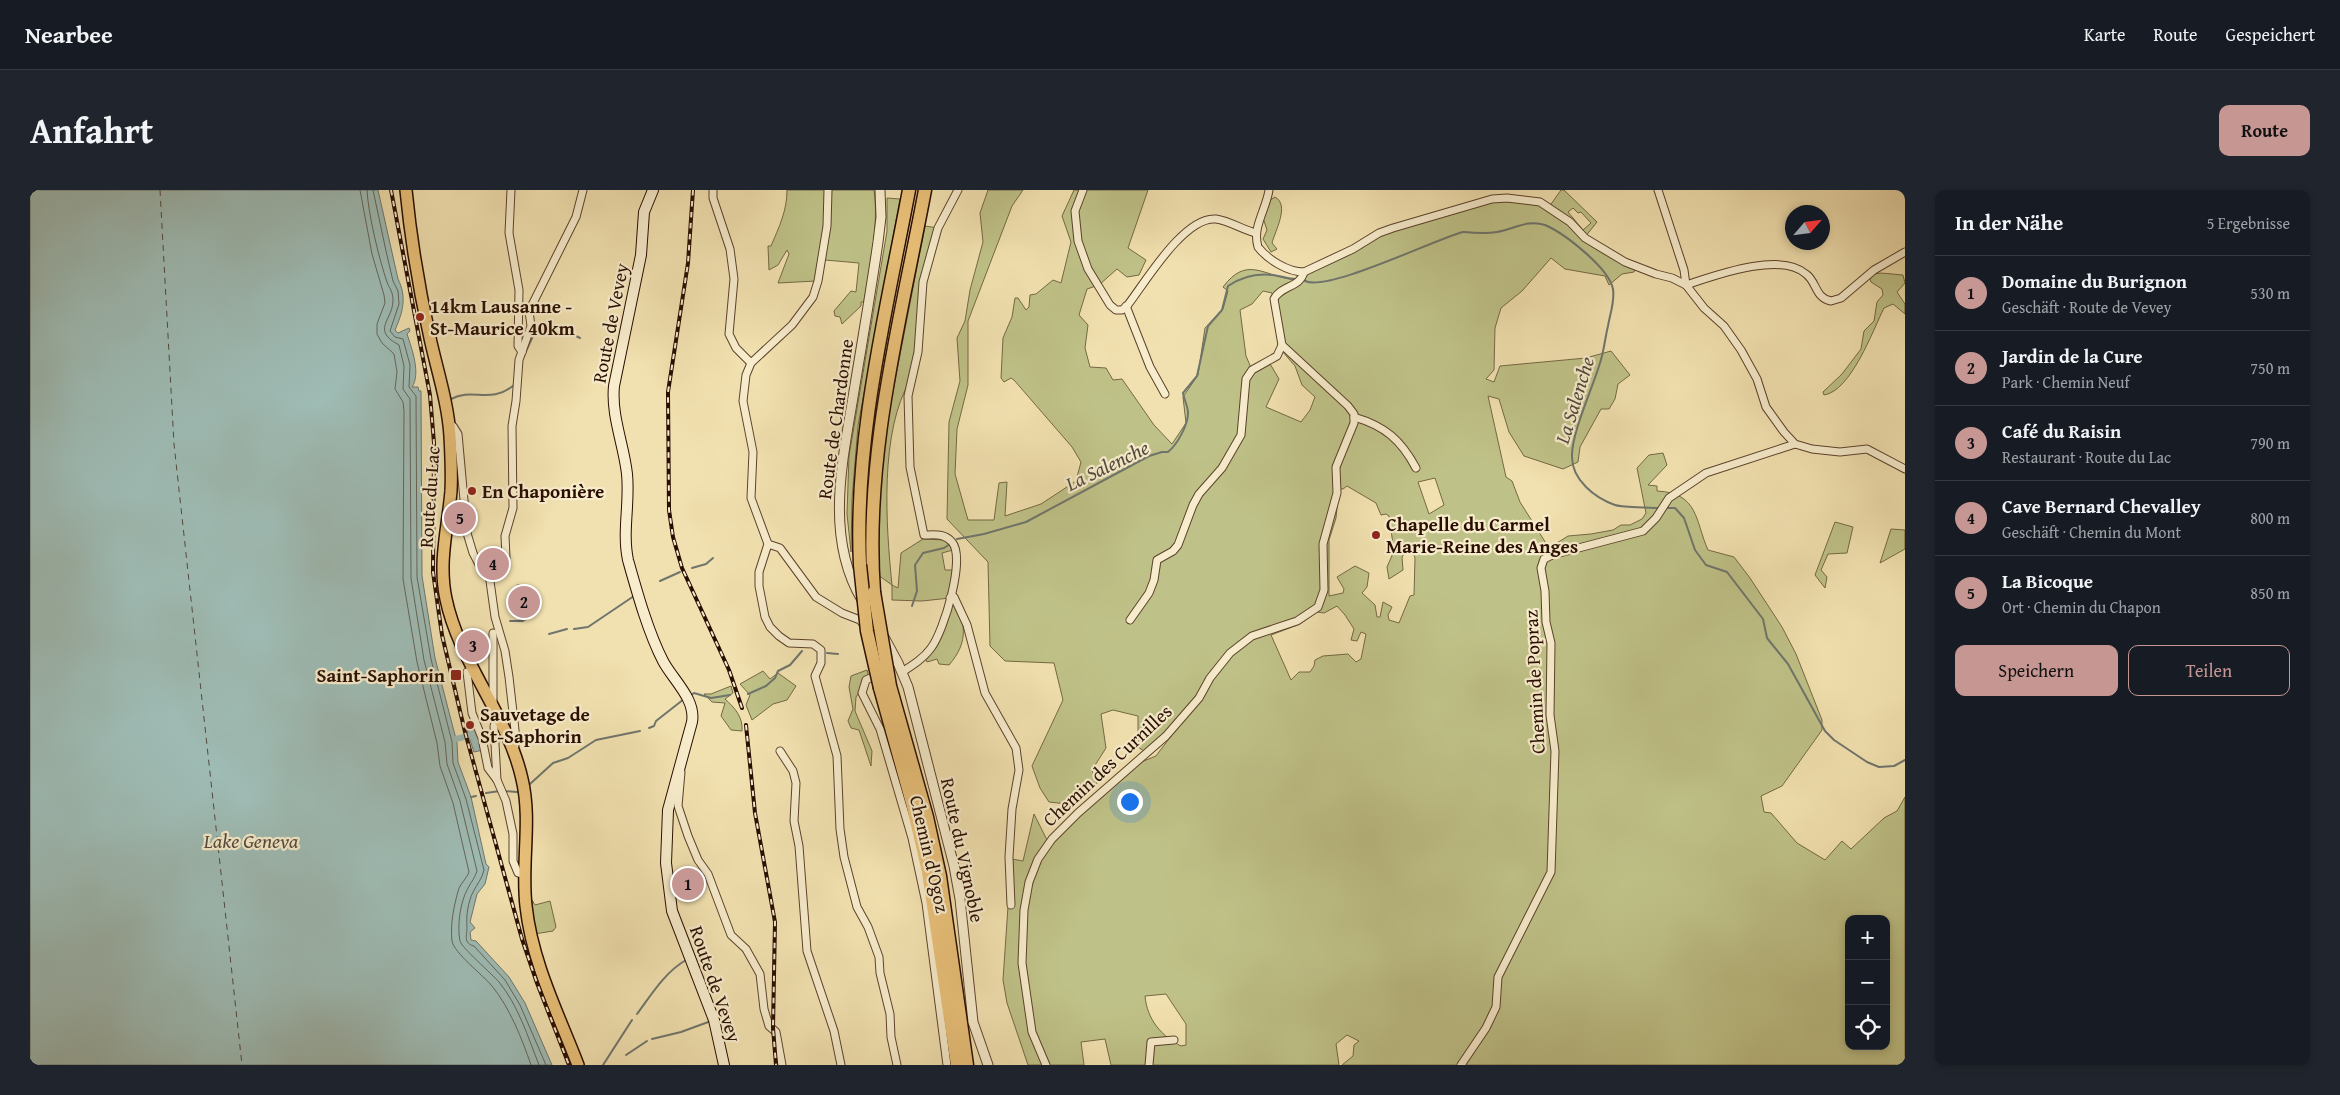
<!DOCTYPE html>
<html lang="de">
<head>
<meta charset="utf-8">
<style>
	:root { --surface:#171b24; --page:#20242c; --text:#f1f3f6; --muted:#9ea1a6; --line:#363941; --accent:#c59692 }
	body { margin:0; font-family:"Gentium Book Plus",serif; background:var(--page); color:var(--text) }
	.controls { position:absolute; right:15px; bottom:15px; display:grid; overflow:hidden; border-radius:10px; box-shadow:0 2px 8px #0003 }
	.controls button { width:45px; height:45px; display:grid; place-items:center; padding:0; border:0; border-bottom:1px solid var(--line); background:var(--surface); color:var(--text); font:25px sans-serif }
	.compass { position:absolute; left:1755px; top:15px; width:45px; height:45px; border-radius:50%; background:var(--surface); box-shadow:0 2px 8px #0003; rotate:62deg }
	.you { position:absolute; left:1099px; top:611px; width:18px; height:18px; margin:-12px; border:4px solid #fff; border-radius:50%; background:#1a73e8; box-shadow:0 0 0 8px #1a73e833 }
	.badge { display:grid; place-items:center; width:32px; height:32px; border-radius:50%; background:var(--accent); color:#111; font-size:16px; font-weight:700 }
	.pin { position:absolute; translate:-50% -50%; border:2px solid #fff; box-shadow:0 1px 5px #0006 }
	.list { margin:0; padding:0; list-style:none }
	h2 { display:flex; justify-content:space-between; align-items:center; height:65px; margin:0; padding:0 20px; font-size:21px }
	h2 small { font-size:16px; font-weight:400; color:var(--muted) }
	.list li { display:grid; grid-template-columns:32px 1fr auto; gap:15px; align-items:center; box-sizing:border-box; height:75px; padding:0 20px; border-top:1px solid var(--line) }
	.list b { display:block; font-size:19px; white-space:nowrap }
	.list p { margin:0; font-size:16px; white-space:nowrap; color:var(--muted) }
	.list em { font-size:16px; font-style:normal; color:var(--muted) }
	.actions { display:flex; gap:10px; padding:15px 20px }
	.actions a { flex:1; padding:11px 0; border:1px solid var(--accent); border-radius:10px; text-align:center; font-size:18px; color:var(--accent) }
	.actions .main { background:var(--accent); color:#111 }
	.icon { flex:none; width:28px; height:28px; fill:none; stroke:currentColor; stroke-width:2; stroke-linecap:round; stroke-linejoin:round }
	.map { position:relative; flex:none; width:1875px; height:875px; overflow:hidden; border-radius:10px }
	header { display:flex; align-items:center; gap:30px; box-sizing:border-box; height:70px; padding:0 25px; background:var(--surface); border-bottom:1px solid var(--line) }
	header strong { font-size:24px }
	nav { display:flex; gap:28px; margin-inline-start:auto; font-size:18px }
	.intro { display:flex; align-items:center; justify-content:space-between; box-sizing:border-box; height:120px; padding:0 30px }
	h1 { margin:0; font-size:35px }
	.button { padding:12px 22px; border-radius:10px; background:var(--accent); color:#111; font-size:18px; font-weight:700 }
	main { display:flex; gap:30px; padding:0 30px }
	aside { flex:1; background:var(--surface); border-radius:10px; box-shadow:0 2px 8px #0003 }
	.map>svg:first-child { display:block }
	.green { fill:#bfc288; stroke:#746844; fill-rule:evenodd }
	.water { fill:#9ebbb4; stroke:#6f756c }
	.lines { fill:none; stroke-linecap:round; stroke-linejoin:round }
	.shore { stroke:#64645a; stroke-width:1 }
	.stream { stroke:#6f756c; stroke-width:2 }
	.canal { stroke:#9ebbb4; stroke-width:6 }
	.ferry { stroke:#524a3f; stroke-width:1; stroke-dasharray:6 5; stroke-linecap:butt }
	.minor-casing { stroke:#5b422c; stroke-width:9 }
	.tertiary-casing { stroke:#5b422c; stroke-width:11 }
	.secondary-casing { stroke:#290d00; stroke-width:12 }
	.primary-casing { stroke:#290d00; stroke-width:14 }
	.motorway-casing { stroke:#290d00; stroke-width:15 }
	.minor { stroke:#f7eccc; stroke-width:7 }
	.tertiary { stroke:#f7eccc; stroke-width:9 }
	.secondary { stroke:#f7eccc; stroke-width:10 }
	.primary { stroke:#e9c078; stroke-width:11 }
	.motorway { stroke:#e9c078; stroke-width:12 }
	.rail-casing { stroke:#290d00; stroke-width:4 }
	.rail { stroke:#f7eccc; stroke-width:2; stroke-dasharray:5.5; stroke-linecap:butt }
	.motorway-bridge-casing { stroke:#290d00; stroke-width:15; stroke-linecap:butt }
	.motorway-bridge { stroke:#e9c078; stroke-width:12 }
	.poi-dot { fill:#8f2418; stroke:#f7eccc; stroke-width:2 }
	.labels { text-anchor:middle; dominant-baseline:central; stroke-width:4.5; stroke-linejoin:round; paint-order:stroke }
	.poi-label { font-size:19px; font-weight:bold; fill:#290d00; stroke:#f7eccc; text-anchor:start }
	.street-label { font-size:19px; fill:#290d00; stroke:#f7eccc }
	.water-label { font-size:20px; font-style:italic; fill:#524a3f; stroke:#f7eccc }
</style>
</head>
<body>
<header>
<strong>Nearbee</strong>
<nav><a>Karte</a><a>Route</a><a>Gespeichert</a></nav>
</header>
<div class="intro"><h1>Anfahrt</h1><a class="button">Route</a></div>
<main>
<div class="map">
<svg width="1875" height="875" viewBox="0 0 1875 875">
	<rect width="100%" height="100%" fill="#f2e1b0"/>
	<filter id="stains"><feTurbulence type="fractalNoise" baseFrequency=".004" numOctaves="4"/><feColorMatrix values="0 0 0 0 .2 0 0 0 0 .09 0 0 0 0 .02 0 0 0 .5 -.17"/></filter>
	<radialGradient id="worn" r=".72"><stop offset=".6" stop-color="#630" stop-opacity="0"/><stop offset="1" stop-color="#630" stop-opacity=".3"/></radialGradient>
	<g class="green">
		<path d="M757 0H844C849 37 840 75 834 112H831V116L812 134 810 127 805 126 804 121 821 101 826 102 829 73 795 70 786 91 748 93 759 64 757 60 748 75 739 80 738 56H741C749 37 757 21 757 0Z"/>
		<path d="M958 0H993L982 16 938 131V195L927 239 925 284 938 330H964L969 293 977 292 975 326 1011 314 1046 291 1051 272 1042 257 984 190 981 188 974 192 971 188 973 148 982 127 985 108H988L996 120 999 117 1000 105 1006 104 1023 90 1031 93 1041 52 1032 26 1044 0H1118L1098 58 1116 70 1109 85 1097 87 1087 79 1069 95 1057 99 1049 125 1058 135 1055 158 1060 177 1076 178 1083 190 1092 189 1124 235 1142 254 1156 233 1153 207 1168 185 1175 138 1193 119 1198 101 1193 97C1217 65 1233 86 1265 90L1271 80 1349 43 1477 8 1519 17 1531 0H1534L1567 32 1555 47 1606 76 1604 82 1592 84 1579 95 1575 86 1535 79 1521 68 1492 101 1471 118 1465 138 1464 180 1456 189 1464 192 1470 176 1556 168 1581 161 1600 185 1588 194 1585 209 1579 219H1571L1550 257 1548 272 1533 279 1494 266 1479 242 1469 209 1458 206 1476 287 1482 291 1490 312 1519 358 1538 346 1561 344 1583 340 1591 335H1600L1612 329 1616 323 1607 278 1619 265 1633 263 1637 275 1618 295 1627 296V301C1669 303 1665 331 1678 360L1704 367 1720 388 1752 437 1766 464 1792 530V540L1752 596 1731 606 1734 622 1741 623 1767 653 1795 670 1812 651 1821 659 1854 628 1867 621 1875 607V875H1312L1323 866 1324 855 1329 851 1317 845 1306 854 1309 875H1081L1075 849 1051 852 1054 875H998L977 813 973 790 979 702 976 668 993 671 1004 624 1018 652 1094 579 1126 566 1166 513 1117 563 1108 557V526L1083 520 1071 524 1076 558 1062 580 1067 594 1046 615 1019 612 1010 598 1002 576 1033 510 1024 473 975 471 960 456 958 372 917 329 919 232 930 191 927 148 935 131 940 100 953 52 950 23ZM1543 18 1548 23 1551 22 1561 33 1553 40 1538 22ZM1233 101 1242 103V115L1252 161 1265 176 1272 195 1285 207 1280 220 1271 232 1236 217 1249 189 1239 172 1222 180 1216 166 1210 120 1222 114ZM1405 288 1414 315 1399 324 1388 292ZM1317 296 1346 313 1351 325 1356 324 1359 326 1364 361 1357 377 1359 389 1373 380 1372 367 1378 359 1382 360 1385 368 1384 405 1380 406 1369 433 1359 430 1358 425 1362 417 1353 412 1350 427H1347L1345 415 1332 403 1337 397 1339 383 1325 376 1307 387 1314 399 1313 403 1299 406V350L1306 328 1309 299H1313ZM1307 416 1315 425 1324 439 1321 450 1327 451 1331 442 1336 444 1331 469 1326 472 1318 464 1293 466 1285 470 1284 476 1280 482H1269L1261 490 1241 445 1270 434 1287 422 1294 423ZM1819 729H1856V856H1819ZM1136 804 1156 834V855L1151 856C1131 846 1117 829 1115 806Z"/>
		<path d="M1245 7C1260 15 1245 41 1242 53L1247 59 1241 62 1233 49 1237 40 1233 28 1234 14Z"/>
		<polygon points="857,8 870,9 828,236 822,309 821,362 817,324 819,266 857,41"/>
		<path d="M895 36 908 38 893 92 881 189C849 241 856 336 862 395L868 398 871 363 893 349 916 350 923 360 912 363 915 380H924L920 408C937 431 939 452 919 475L909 474 907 469 897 472 894 466 903 456 920 408 892 411 862 410V395L848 385 847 324 857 232Z"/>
		<path d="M1851 83 1873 85 1875 93 1867 102 1875 114V124L1863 114 1854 118C1843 140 1821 201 1794 205L1793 202 1812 184 1831 159 1834 141 1844 131 1847 112 1853 105 1852 99 1841 92 1840 89 1844 84Z"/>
		<polygon points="1805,332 1823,337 1817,363 1798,364 1791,380 1797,387 1795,398 1785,385"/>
		<polygon points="1861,339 1875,340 1875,359 1850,373"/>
		<path d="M487 395H491C501 413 500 412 496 430H490Z"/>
		<polygon points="837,480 839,487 826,507 825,521 842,561 841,576 829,540 821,538 818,531 823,519 819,497 821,486"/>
		<polygon points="733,481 740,489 748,483 766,496 757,510 743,514 722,530 716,515 720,505 710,494"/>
		<path d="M701 496 703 503 695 509C705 518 713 527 712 541L701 540 691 526 695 513 682 512 674 504H681Z"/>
		<polygon points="502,710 505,715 520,711 526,737 523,741 504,744"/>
	</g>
	<g class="water">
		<path d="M0 0H348L368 89C377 107 373 122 365 140L368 143 379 138 380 141 377 144C382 159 391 184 382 197H388L389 201H391L392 386 405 468 427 553 428 572 441 607 456 674 459 677 455 694 447 704 440 732 445 738 440 742 441 750 446 751 479 787 495 813 522 875H0Z"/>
		<polygon points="443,535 445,535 453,560 444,562 437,541 443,539"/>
	</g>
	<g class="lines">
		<g class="shore">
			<path d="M330 0 342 64 354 105 355 113 347 134V144L352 153 364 164 367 182 365 199 373 212 374 221 373 389 387 472 407 553 410 576 423 613 439 682C437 688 432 692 429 698 424 715 420 734 422 751 424 763 453 785 462 796 480 818 492 849 501 875"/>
			<path d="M337 0C338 23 349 69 357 92 358 96 361 99 362 103 369 128 337 138 369 155L374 176 373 199 380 209 381 388 394 470 415 552 417 574 430 611 447 681C445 688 441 692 438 698 430 712 427 736 430 751 431 757 462 784 469 792 488 815 498 847 509 875"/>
			<path d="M343 0 356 61 363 91 368 101 369 114 360 141 365 147 373 149 380 175 379 197 386 206 387 387 401 469 422 552 423 573 436 609 454 680C452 689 447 694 443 702 438 712 436 726 437 737 437 746 433 753 444 756L475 790 490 815 516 875"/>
		</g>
		<g class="stream">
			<path d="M1275 91C1298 102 1403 50 1433 42 1445 43 1456 44 1467 42 1484 39 1498 29 1515 35 1534 43 1579 78 1583 99 1585 111 1580 124 1578 136 1575 148 1574 161 1570 173 1563 197 1541 244 1542 267 1542 290 1565 308 1585 315 1590 317 1623 318 1630 318"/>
			<polyline points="516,143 538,142 550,148"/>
			<polyline points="492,170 503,146 511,144"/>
			<path d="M421 209C443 197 460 215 484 195"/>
			<polyline points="1635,318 1645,318 1654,328 1665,360 1676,375 1697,382 1733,429 1737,448 1758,474 1795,541 1804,550 1837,572 1849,577 1864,576 1875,570"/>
			<path d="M927 349 954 344 996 332 1119 266 1132 262H1138C1147 255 1158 235 1158 223 1158 216 1154 210 1153 203L1167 186 1178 136 1192 120 1198 96C1211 87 1227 83 1243 85 1251 86 1258 89 1267 89"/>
			<polyline points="662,378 676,374 683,368"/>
			<polyline points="630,391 650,382"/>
			<polyline points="882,416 887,401 885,375 893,363 914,358 920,354"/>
			<polyline points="480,431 493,431"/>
			<polyline points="544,439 558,437 604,406"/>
			<polyline points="519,444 537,439"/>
			<polyline points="797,463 808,464"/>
			<polyline points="718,504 736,496 745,488 748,481 760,475 772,461"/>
			<polyline points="660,506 664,503 681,508 700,505"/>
			<polyline points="619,538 624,536 626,531 654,509"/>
			<polyline points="500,594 523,573 538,568 566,550 610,541"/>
			<polyline points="475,601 487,602"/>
			<polyline points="456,603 470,601"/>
			<polyline points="441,607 446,606"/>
			<path d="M607 824C621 805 635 782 656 770"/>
			<polyline points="622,849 651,842 681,831"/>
			<polyline points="596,865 617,851"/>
			<polyline points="573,875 602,830"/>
		</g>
		<polyline class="canal" points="426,549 438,546"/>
		<polyline class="ferry" points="130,0 144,254 212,875"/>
		<g class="minor-casing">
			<g id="minor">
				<polyline points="481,0 479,43 489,100 488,156 492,162"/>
				<polyline points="683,0 683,8 700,59 704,89 699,144 706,158 721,173"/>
				<polyline points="798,0 797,36 788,91 783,107 762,135 721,173 716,185 713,211 723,262 721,308 738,354 729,382 729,396 735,427 740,437 749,446 759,453 783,454 791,460 791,473 785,486 807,566 810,639 814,667 827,717 838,737 849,767 850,783 860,824 861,847 867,875"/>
				<path d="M1053 0 1045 21 1048 51 1058 79 1080 115 1086 120H1092L1097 116C1115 93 1154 26 1186 29 1200 31 1213 40 1226 43"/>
				<path d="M1239 0C1236 20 1222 37 1228 57 1238 70 1258 82 1274 82L1323 59 1349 43 1363 38 1462 9 1477 8 1510 12 1540 32 1555 48 1595 72 1626 84 1642 88 1656 95 1674 118 1694 136 1711 160 1727 189 1736 217 1754 242 1765 254 1782 259 1810 262 1837 259 1875 279"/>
				<polyline points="1628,0 1654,80 1656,95"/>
				<path d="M1656 95C1684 86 1750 61 1776 84 1787 92 1785 108 1801 111L1811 108 1844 80 1875 62"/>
				<polyline points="1096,116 1120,177 1135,204"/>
				<path d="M1324 227C1355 236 1371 250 1386 278"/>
				<polyline points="419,236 423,236 428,244 437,343 443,363 454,384 459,384 471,380 476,368 475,346 483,318 482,236 486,211 489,170 501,136 499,121 546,27 553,0"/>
				<polyline points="738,354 750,358 786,407 812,423 830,430 835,437"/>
				<polyline points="459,384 465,427 475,461 479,487 486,549 484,561"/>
				<polyline points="920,408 924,407 937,435 955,503 986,558 989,580 982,619 979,667 981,715"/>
				<polyline points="1100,430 1119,403 1124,390 1127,370 1143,361 1148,355 1163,315 1169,304 1192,278 1211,245 1216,189 1222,180 1247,166 1252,155"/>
				<polyline points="463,443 463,515"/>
				<polyline points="437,482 442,523 452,548 458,578 467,590"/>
				<path d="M872 482C883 475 894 468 901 458 914 441 936 368 922 352 914 343 905 345 894 345L880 277 878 206 888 162 893 92 908 38 928 0"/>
				<polyline points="849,484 836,490 832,503 850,539 882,648 896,713 917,875"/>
				<polyline points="467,528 464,536 467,590 476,611 483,644 483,671 488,683 495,685"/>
				<polyline points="750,561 763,581 766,593 764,631 769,656 777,761 804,841 811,875"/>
				<polyline points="651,582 648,616 658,646 668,670 678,684 701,745 716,759 730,784 734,819 739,836 746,842 752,875"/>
				<path d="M1016 875 1002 842 992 773 994 720 999 692 1008 669 1022 649 1048 623 1136 546 1169 508 1180 488 1200 463 1222 446 1267 431 1288 417 1294 400 1293 354 1307 303 1306 277 1324 233V224L1318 216 1252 155 1244 109C1251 95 1270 98 1274 82"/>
				<polyline points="1119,875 1121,852 1144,850"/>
				<polyline points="1431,875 1456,838 1466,817 1468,787 1521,682 1525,561 1520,525 1521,453 1516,432 1515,401 1511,378 1514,369 1522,365 1613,341 1626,328 1639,308 1676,283 1765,254"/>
			</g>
		</g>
		<g class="tertiary-casing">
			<g id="tertiary">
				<path d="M832 410C793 345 814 265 825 195 833 147 841 100 848 52L851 27 850 0"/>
				<polyline points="854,447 868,473 878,497 924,676 930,709 943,832 958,875"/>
			</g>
		</g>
		<g class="secondary-casing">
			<path id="secondary" d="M623 0 614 22 611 65 584 196C581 226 594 255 597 284 600 313 592 342 598 370 607 402 618 442 633 471 643 490 666 509 662 532L638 620 636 673 642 721 684 830 694 875"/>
		</g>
		<g class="primary-casing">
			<path id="primary" d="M376 0C381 51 389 99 400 148 407 180 418 213 420 246 421 264 422 283 421 301 418 337 408 372 416 409 429 472 478 526 492 589 502 631 491 673 496 716 502 772 528 823 548 875"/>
		</g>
		<g class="motorway-casing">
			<g id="motorway">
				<path d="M830 375C824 248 856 123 879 0"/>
				<path d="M844 402C834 266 870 133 895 0"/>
				<polyline points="860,496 897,627 910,686 937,875"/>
				<polyline points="850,498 882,613 898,682 927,875"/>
			</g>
		</g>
		<use href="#minor" class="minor"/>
		<use href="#tertiary" class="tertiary"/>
		<use href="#secondary" class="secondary"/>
		<use href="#primary" class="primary"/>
		<use href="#motorway" class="motorway"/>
		<g class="rail-casing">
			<g id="rail">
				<polyline points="361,0 400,205 404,253 403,382 412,445 435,542 492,749 507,793 539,875"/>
				<polyline points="663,0 658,73 638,202 639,320 643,347 652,378 699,480 712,518"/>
				<polyline points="716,535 725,623 745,732 743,838 746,875"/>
			</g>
		</g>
		<use href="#rail" class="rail"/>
		<g class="motorway-bridge-casing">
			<g id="motorway-bridge">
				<polyline points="830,375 837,441 850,498"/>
				<polyline points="844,402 860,496"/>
			</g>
		</g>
		<use href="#motorway-bridge" class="motorway-bridge"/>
	</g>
	<g class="poi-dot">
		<circle cx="390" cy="127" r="5"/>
		<circle cx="442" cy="301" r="5"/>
		<circle cx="1346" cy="345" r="5"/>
		<rect x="420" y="479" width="12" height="12" rx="2.5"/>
		<circle cx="440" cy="535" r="5"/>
	</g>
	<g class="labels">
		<g class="poi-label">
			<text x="400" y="116">14km Lausanne -<tspan x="400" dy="22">St-Maurice 40km</tspan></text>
			<text x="452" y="301">En Chaponière</text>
			<text x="1356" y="334">Chapelle du Carmel<tspan x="1356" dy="22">Marie-Reine des Anges</tspan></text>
			<text x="415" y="485" text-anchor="end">Saint-Saphorin</text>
			<text x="450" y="524">Sauvetage de<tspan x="450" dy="22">St-Saphorin</tspan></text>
		</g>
		<g class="street-label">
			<text transform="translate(580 133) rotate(-79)">Route de Vevey</text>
			<text transform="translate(805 229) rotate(-82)">Route de Chardonne</text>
			<text transform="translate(399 307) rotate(-86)">Route du Lac</text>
			<text transform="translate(1504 492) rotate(-93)">Chemin de Popraz</text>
			<text transform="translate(1077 575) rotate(-43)">Chemin des Curnilles</text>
			<text transform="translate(933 660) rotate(78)">Route du Vignoble</text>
			<text transform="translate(900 664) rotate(77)">Chemin d'Ogoz</text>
			<text transform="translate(686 794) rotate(71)">Route de Vevey</text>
		</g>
		<g class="water-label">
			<text transform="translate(1544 210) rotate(-73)">La Salenche</text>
			<text transform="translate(1077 275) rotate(-26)">La Salenche</text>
			<text x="221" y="650">Lake Geneva</text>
		</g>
	</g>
	<rect width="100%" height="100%" filter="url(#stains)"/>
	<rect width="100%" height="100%" fill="url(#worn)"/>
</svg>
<div class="controls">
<button>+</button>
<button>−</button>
<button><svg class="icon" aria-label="locate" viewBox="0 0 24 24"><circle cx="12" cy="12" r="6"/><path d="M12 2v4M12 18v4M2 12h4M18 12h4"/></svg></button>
</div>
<svg class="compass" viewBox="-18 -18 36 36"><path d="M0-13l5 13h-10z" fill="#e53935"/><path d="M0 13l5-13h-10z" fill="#9ea1a6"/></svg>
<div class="you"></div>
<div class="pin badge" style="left:658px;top:694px">1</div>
<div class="pin badge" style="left:494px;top:412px">2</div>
<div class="pin badge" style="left:443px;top:456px">3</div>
<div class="pin badge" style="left:463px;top:374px">4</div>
<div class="pin badge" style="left:430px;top:328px">5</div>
</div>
<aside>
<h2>In der Nähe<small>5 Ergebnisse</small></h2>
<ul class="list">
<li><span class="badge">1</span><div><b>Domaine du Burignon</b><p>Geschäft · Route de Vevey</p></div><em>530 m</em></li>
<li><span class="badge">2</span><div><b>Jardin de la Cure</b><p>Park · Chemin Neuf</p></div><em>750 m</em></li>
<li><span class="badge">3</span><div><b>Café du Raisin</b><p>Restaurant · Route du Lac</p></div><em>790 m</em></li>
<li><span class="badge">4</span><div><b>Cave Bernard Chevalley</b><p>Geschäft · Chemin du Mont</p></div><em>800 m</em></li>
<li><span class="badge">5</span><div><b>La Bicoque</b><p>Ort · Chemin du Chapon</p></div><em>850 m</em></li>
</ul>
<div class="actions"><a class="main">Speichern</a><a>Teilen</a></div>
</aside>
</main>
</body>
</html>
